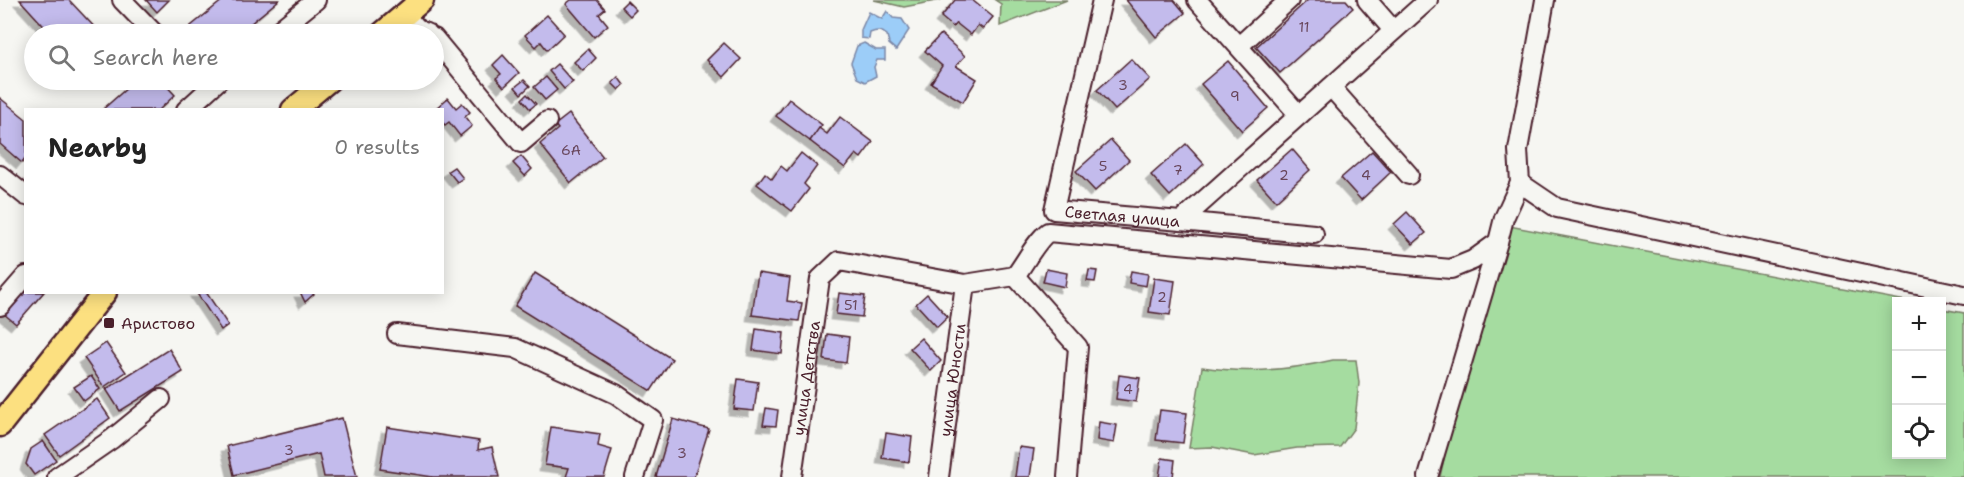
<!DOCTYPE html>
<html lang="en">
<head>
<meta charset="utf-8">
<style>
	:root { --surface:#fff; --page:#f6f6f6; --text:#222; --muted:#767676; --line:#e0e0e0 }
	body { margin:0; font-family:"Shantell Sans",sans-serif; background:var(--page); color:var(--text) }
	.controls { position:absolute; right:18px; bottom:18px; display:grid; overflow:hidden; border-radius:0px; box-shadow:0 3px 15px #0003 }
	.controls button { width:54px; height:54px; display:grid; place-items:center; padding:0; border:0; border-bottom:2px solid var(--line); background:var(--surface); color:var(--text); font:30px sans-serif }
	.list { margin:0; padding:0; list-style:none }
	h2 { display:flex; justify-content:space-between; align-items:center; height:78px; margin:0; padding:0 24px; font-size:26px }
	h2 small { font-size:20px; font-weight:400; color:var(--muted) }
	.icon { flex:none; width:33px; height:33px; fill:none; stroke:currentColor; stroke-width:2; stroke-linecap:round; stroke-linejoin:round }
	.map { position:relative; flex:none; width:1964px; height:477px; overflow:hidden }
	.search { position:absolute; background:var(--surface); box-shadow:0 3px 15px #0003; left:24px; top:24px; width:420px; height:66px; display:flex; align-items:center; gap:15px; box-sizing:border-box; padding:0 21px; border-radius:33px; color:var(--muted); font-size:22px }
	.panel { position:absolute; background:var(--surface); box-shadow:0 3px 15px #0003; left:24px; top:108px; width:420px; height:186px; border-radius:0px }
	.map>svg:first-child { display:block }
	.green { fill:#a5dca0; stroke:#787e66; stroke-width:1.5 }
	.water { fill:#9ccdf8; stroke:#7b87a6; stroke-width:1.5 }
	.building { fill:#c3bbec; stroke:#4a1f2b; stroke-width:1.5; filter:url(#shadow) }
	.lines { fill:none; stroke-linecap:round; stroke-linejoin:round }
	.minor-casing { stroke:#4a1f2b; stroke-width:22 }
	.major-casing { stroke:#4a1f2b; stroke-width:27 }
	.minor { stroke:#f6f6f2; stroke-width:18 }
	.major { stroke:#fce080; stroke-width:22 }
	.poi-dot { fill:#4a1f2b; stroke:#f6f6f2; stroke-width:2 }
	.labels { text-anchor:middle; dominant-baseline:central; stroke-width:5; stroke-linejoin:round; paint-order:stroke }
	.number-label { font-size:14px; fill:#68465b }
	.street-label { font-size:16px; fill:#4a1f2b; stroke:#f6f6f2 }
	.poi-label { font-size:16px; fill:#4a1f2b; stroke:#f6f6f2; text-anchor:start }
</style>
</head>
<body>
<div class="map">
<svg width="1964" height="477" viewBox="0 0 1964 477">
	<defs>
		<filter id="shadow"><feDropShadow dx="-5.5" dy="5.5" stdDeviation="0" flood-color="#0004"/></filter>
	</defs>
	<rect width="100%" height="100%" fill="#f6f6f2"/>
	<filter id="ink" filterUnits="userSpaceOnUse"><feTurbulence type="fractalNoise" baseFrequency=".0167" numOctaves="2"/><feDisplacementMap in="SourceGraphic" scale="12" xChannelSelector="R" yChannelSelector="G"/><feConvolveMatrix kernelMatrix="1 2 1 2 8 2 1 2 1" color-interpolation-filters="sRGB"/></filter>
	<g filter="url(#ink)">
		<g class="green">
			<polygon points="874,0 941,0 904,7"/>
			<polygon points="995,0 1067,0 1000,26 1001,4"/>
			<polygon points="1509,226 1906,301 1896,302 1896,454 1942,454 1942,309 1964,313 1964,477 1440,477 1451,426"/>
			<path d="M1333 360H1356L1359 383 1354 428 1340 447 1297 448 1254 455 1212 447 1189 448 1202 367C1246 374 1290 370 1333 360Z"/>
		</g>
		<g class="water">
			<path d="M887 11 893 18 902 19 909 30 896 50 889 44 887 35C881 30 877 30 870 33L869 39 861 38V30L869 12 882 19Z"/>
			<polygon points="864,43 876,50 885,50 885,60 877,60 874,67 876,76 865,82 857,78 851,63 857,46"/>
		</g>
		<g class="building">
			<polygon points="20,0 69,0 101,34 51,34"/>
			<polygon points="146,0 169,0 157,12"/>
			<polygon points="223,0 279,0 238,34 181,34"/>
			<polygon points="571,0 597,0 605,9 599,14 608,25 594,37 566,4"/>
			<polygon points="955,0 972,0 993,17 983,29 978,25 971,35 956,23 953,27 941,17"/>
			<polygon points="1126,0 1174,0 1185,13 1156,37"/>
			<polygon points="1308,0 1346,0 1353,8 1280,73 1256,47"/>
			<polygon points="627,1 636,10 630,16 621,7"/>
			<polygon points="547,15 564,34 547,50 541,42 536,47 525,35"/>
			<polygon points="941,34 965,56 956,66 977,79 963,102 931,83 942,66 925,51"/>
			<polygon points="724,43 741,59 724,77 707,60"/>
			<polygon points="588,49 596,58 583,71 574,62"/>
			<polygon points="503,55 519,73 504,87 496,78 501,74 493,65"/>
			<polygon points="1131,59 1150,79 1115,110 1097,90"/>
			<polygon points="1228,61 1268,108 1242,131 1201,84"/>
			<polygon points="557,64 573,82 564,89 549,71"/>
			<polygon points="546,77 557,90 545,100 534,87"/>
			<polygon points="618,77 624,85 619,90 612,83"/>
			<polygon points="136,80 161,80 175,95 159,110 102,110"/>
			<polygon points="524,80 530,86 521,94 515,87"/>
			<polygon points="527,94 536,104 530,109 522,99"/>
			<polygon points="0,98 26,119 26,158 22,163 0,144"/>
			<polygon points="448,98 456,108 462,103 470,112 465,117 472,126 460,136 449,122 445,125 442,122 442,110 436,108"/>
			<polygon points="789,99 822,125 810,141 776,116"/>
			<polygon points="569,114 603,157 571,183 540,144 558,129 555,125"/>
			<polygon points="840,117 873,142 861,158 856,154 845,168 810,141 819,128 827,134"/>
			<polygon points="1111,140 1129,160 1095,191 1076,171"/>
			<polygon points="1186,144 1204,164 1170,196 1151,175"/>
			<polygon points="1292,149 1310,170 1276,201 1257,180"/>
			<polygon points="1372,151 1391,172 1361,200 1341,178"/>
			<polygon points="801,153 817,166 804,184 809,189 792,211 757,184 765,173 772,179 781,166 787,171"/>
			<polygon points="521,156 532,169 525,176 513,163"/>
			<polygon points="454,167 463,178 457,182 448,171"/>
			<polygon points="1407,212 1426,233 1413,244 1394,224"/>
			<polygon points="1046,269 1067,273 1065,287 1043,282"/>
			<polygon points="1089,270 1097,271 1095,282 1087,281"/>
			<polygon points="1131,271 1148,274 1146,286 1129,283"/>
			<polygon points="535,273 672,359 651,391 515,306"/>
			<polygon points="758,273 790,278 787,301 802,303 799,321 752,315"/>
			<polygon points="1154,278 1175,281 1170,315 1149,312"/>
			<polygon points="26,289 26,292 44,292 16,324 4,314"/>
			<polygon points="196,292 206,292 228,325 221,330"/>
			<polygon points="300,292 312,292 314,294 305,302"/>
			<polygon points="839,293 865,296 862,317 836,314"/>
			<polygon points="927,294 948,317 937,327 916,304"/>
			<polygon points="756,329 784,333 782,354 753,350"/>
			<polygon points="827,334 849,337 846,363 824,360"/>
			<polygon points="921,338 941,361 931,371 910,348"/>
			<polygon points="106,343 126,372 104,387 84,358"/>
			<polygon points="169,349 183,372 120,411 106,389"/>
			<polygon points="1119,375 1140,378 1136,402 1116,399"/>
			<polygon points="91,376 100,389 84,401 74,387"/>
			<polygon points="738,379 758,382 754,411 734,409"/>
			<polygon points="97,399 110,418 59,455 45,435"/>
			<polygon points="766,408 778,410 776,426 763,425"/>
			<polygon points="1160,410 1187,413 1183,443 1156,440"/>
			<polygon points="342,418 357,477 324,477 319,454 234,475 227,446"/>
			<polygon points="673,419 709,429 694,477 656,477"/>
			<polygon points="1099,422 1117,425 1114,443 1097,440"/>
			<polygon points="387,427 479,441 478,450 492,447 499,477 433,477 380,469"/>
			<polygon points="551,427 600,434 598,446 612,450 604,477 566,477 569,468 545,465"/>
			<polygon points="886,433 912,437 909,462 882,458"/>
			<polygon points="43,441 56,460 34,475 26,464 31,449"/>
			<polygon points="1019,447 1034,449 1030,477 1015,477"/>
			<polygon points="1162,458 1175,460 1173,477 1159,477"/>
		</g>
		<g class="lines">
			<g class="minor-casing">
				<g id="minor">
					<polyline points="122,0 155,34"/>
					<path id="s1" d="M1102 0 1054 210 1181 221 1428 0"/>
					<polyline points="1197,0 1299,115"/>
					<polyline points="1367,0 1393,30"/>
					<polyline points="405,15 417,29 428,34"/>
					<polyline points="274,34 316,0"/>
					<polyline points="434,38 521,143 547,121"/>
					<polyline points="1239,46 1289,0"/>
					<polyline points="1331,87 1409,175"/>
					<polyline points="186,110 219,80"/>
					<polyline points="0,175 26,196"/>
					<polyline points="1520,183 1557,208 1964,295"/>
					<polyline points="1181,221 1314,234"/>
					<path d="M1015 276C1025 263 1036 241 1048 232L1451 269 1473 260 1498 242 1504 218 1520 183 1518 150 1545 0"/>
					<polyline points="0,306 26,276"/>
					<polyline points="397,334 515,348 616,394 653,420 635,477"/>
					<polyline points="57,477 112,439 161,399"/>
					<path id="s2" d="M792 477 820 279 839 261 965 284 1015 276 1078 347 1067 477"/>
					<path id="s3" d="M939 477 965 284"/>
					<polyline points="1428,477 1498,242"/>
				</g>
			</g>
			<g class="major-casing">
				<g id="major">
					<polyline points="382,34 422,0"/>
					<polyline points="293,110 329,80"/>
					<polyline points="0,425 105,292"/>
				</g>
			</g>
			<use href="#minor" class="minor"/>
			<use href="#major" class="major"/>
		</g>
	</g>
	<rect class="poi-dot" x="103" y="317" width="12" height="12" rx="3"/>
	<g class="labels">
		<g class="number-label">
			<text x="1304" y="27">11</text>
			<text x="1123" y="85">3</text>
			<text x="1235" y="96">9</text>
			<text x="571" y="150">6А</text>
			<text x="1103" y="166">5</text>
			<text x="1178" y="170">7</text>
			<text x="1284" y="175">2</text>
			<text x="1366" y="175">4</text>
			<text x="1162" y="297">2</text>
			<text x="851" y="305">51</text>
			<text x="1128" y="389">4</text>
			<text x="289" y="450">3</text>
			<text x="682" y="453">3</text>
		</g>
		<g class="street-label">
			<text stroke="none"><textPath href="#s1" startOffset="284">Светлая улица</textPath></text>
			<text stroke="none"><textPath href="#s2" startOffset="100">улица Детства</textPath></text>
			<text stroke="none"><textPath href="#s3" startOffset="98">улица Юности</textPath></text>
		</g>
		<g class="poi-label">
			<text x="121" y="323">Аристово</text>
		</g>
	</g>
</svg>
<div class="controls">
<button>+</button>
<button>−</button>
<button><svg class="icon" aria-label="locate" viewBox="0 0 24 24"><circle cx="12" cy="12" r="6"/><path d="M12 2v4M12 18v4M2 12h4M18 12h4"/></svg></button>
</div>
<div class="search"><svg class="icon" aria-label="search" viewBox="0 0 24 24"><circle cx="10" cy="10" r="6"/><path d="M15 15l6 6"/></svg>Search here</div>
<section class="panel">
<h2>Nearby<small>0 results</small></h2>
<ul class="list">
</ul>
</section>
</div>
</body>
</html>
